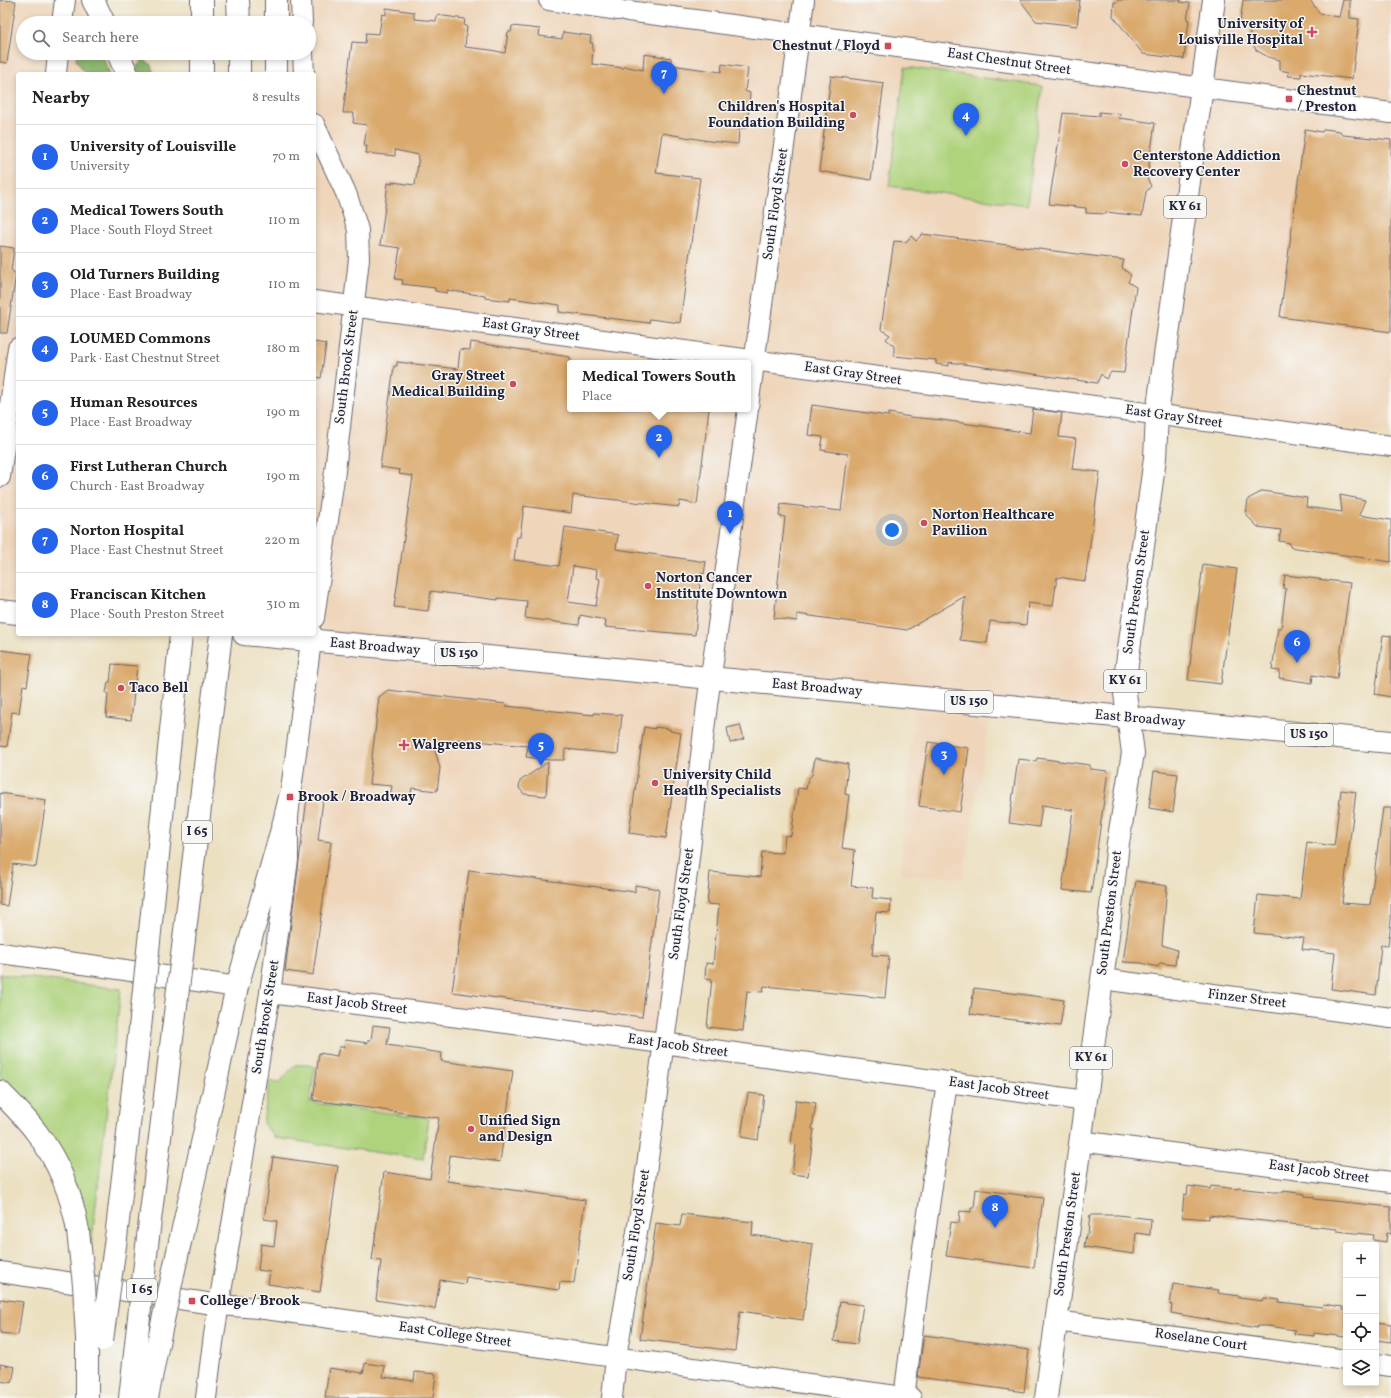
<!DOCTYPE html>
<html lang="en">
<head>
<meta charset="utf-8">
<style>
	:root { --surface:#fff; --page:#f2f2f2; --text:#222; --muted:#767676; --line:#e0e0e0; --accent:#2563eb }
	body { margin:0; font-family:Vollkorn,serif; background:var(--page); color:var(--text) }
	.controls { position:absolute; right:12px; bottom:12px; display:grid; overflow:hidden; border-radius:4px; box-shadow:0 2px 6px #0003 }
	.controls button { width:36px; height:36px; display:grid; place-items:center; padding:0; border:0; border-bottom:1px solid var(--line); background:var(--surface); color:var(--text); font:20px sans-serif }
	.you { position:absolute; left:892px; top:530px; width:14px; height:14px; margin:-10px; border:3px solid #fff; border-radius:50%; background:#1a73e8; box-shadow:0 0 0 6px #1a73e833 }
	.badge { display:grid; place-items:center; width:26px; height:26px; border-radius:50%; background:var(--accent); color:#fff; font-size:13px; font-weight:700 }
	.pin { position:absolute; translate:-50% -33px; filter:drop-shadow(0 1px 2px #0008) }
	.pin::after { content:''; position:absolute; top:21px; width:14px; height:12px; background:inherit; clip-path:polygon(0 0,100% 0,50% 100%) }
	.popup { position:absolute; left:567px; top:360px; width:184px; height:52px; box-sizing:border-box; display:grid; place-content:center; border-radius:4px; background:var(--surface); filter:drop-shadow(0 1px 3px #0005); font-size:13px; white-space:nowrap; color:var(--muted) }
	.popup b { font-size:15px; color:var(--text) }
	.popup::after { content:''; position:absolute; left:50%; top:100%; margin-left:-8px; border:8px solid transparent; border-top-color:var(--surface) }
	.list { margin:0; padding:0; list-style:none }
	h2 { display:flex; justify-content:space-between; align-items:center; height:52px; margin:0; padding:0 16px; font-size:17px }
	h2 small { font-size:13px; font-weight:400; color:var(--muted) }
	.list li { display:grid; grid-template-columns:26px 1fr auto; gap:12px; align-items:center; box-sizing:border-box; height:64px; padding:0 16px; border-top:1px solid var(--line) }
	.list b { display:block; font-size:15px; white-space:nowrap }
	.list p { margin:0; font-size:13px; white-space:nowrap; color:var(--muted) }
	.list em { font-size:13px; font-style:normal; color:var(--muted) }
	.icon { flex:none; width:22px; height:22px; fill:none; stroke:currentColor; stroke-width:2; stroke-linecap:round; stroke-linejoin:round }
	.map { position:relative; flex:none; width:1391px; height:1398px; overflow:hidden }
	.search { position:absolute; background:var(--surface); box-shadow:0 2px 6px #0003; left:16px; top:16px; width:300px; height:44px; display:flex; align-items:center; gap:10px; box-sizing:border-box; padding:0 14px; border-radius:22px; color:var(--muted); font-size:15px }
	.panel { position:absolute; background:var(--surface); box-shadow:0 2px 6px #0003; left:16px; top:72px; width:300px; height:564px; border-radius:4px }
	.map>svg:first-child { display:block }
	.built { fill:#efd6bb; fill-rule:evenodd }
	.green { fill:#afd37d; stroke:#687a5c }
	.forest { fill:#8bb56c; stroke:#566c54 }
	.building { fill:#daa96c; fill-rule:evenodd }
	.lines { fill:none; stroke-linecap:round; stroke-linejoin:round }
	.minor-casing { stroke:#69646a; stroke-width:22 }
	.major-casing { stroke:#69646a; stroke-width:24 }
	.highway-casing { stroke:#69646a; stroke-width:24 }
	.minor { stroke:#fff; stroke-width:20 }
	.major { stroke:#fff; stroke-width:22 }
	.highway { stroke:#fff; stroke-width:22 }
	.highway-bridge-casing { stroke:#69646a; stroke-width:24; stroke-linecap:butt }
	.highway-bridge { stroke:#fff; stroke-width:22 }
	.poi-dot { fill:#d1495b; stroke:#f6f6f2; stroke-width:1.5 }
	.labels { text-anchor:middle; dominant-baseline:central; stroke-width:3; stroke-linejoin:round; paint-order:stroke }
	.shield { fill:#f6f6f2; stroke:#626272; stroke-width:1 }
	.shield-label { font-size:13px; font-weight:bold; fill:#22223b }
	.poi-label { font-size:14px; font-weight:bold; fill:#22223b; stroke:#f6f6f2; text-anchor:start }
	.street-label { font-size:14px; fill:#22223b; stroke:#f6f6f2 }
</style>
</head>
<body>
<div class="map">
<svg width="1391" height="1398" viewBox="0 0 1391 1398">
	<rect width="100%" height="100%" fill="#f6f6f2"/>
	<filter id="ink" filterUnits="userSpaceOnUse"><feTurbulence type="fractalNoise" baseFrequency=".025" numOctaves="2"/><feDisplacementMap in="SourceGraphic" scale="8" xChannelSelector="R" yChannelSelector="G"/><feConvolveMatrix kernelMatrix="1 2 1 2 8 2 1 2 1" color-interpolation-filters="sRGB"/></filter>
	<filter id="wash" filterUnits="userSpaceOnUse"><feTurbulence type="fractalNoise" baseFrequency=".012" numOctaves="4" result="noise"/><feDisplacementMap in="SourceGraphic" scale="16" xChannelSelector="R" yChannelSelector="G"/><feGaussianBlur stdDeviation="0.9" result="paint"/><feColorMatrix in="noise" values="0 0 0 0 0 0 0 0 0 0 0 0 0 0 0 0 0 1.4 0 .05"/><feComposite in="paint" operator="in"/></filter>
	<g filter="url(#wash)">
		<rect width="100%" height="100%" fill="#ece0c1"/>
		<g class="built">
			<polygon points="0,0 79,0 89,23 23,23 23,53 102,53 111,74 18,74 18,598 0,597"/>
			<path d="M282 0H1391V433L1159 415 1128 717 992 705 963 878 900 875 915 697 711 678 663 1043 270 993 314 634V74H279L280 53H309V23H281ZM570 363H748V409H570Z"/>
		</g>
		<g class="green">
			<polygon points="905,67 1042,86 1027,205 889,186"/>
			<polygon points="0,974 121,989 89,1264 89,1239 0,1083"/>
			<polygon points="295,1065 308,1065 315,1067 310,1102 409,1116 409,1115 429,1118 423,1159 275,1138 263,1123 270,1081 279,1083"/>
		</g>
		<g class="forest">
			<polygon points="77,53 101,53 110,74 86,74 76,60"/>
			<polygon points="143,59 151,65 154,74 134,74 133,72"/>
		</g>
		<g id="blocks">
			<g class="building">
				<polygon points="0,0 16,1 7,63 0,62"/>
				<polygon points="1020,0 1080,0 1077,26 1036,21"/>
				<polygon points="1118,0 1181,0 1180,2 1190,3 1187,20 1189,20 1184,59 1143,54 1113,16 1114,2 1117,2"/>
				<polygon points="1243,0 1310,0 1320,14 1339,17 1343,0 1350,0 1350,18 1359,19 1352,79 1301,73 1301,77 1288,76 1289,72 1280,70 1280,60 1268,57 1256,50 1254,46 1250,35 1249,25 1240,24"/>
				<polygon points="386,8 414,12 414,19 436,21 437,15 465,19 464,26 467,26 465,47 491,50 505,53 508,32 511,32 512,26 540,29 539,36 562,39 563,32 591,36 590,43 593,43 592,64 624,68 624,66 643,70 644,54 671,58 671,65 721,72 722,64 748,68 745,91 750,93 747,128 739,128 738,144 709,141 662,133 656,173 700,178 680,323 650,319 649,323 559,312 560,305 510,298 510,301 485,298 485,296 447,290 447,293 435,291 435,288 402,284 403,280 395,279 400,248 380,245 388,183 392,184 392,182 415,185 419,155 395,150 395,156 366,153 367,146 364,146 367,125 353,123 354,113 343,113 352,42 365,43 366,33 379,34 382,14 386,15"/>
				<polygon points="831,76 884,83 871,180 819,171"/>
				<polygon points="1099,112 1120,114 1119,118 1155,123 1147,178 1151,186 1146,192 1142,216 1106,212 1106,214 1086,213 1086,208 1049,204 1063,113 1099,116"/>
				<polygon points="1305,129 1322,132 1324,129 1340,131 1343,135 1391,140 1391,332 1280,317"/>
				<polygon points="922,234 1124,260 1122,268 1131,275 1128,282 1136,287 1124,373 1111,372 1106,379 1101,374 1097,383 949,362 949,366 936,364 936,360 894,356 894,346 886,339 890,335 881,329 894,241 906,242 911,236 916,241"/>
				<polygon points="0,246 14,248 11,270 16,274 7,333 0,333"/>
				<polygon points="314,342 326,344 321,378 314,377"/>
				<path d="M471 342 570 357V409H709L697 504 680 501 679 507 573 495 571 513 524 506 520 537H517L514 560 559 566 565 527 618 535 616 549 706 562 704 574 701 573 695 635 605 627 606 620 580 615 579 625 525 618 527 601 498 598V600L431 591 428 611 394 607 413 476 399 474 400 470 380 467 394 366H397V362L458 369 460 349 470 350ZM573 566 597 570 596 578 600 579 596 606 568 602Z"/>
				<polygon points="812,405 888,416 889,413 910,417 942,420 1030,433 1033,409 1062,413 1059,437 1076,439 1072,469 1100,472 1085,581 1057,577 1053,606 1028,603 1026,625 990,621 987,643 960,640 965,596 907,630 797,614 797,621 774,618 785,517 779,516 781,504 841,511 848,454 821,450 823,437 808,435"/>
				<polygon points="1263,491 1307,498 1306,507 1342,512 1340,495 1365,500 1359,515 1391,520 1391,562 1290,547 1290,543 1279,541 1281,530 1258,527 1246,515 1248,499"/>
				<polygon points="1203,564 1237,569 1221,684 1188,680"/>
				<polygon points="1285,575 1350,583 1337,679 1313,675 1312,683 1279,678 1280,671 1272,670 1278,628 1281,628 1286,589 1283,588"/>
				<polygon points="1383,635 1391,636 1391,697 1375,694"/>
				<polygon points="0,650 32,654 27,686 23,685 19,713 12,712 7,747 0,746"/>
				<polygon points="112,664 137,666 131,720 106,717 108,694 106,693 108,682 110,682"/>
				<polygon points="388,690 506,704 506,706 594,715 594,713 622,715 618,754 565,749 564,760 549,760 526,757 528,746 455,739 454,747 433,744 440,768 437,791 412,788 410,800 390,797 392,786 369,784 379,697"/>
				<polygon points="740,725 744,739 730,743 727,728"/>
				<polygon points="644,727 655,729 655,727 670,729 670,731 681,733 666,838 629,833"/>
				<polygon points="928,742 969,748 960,812 919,806"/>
				<polygon points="815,758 848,764 845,794 849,795 842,848 855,850 851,886 873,888 872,898 891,900 890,913 876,912 872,955 889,956 885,998 764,986 763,992 747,991 743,1031 707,1027 712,979 705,978 706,963 713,964 719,905 707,904 710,872 760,877 762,852 783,853 785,835 791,836 798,788 806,789 808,779 812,775"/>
				<polygon points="1037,758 1090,765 1090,769 1108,771 1091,893 1062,890 1073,810 1042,805 1039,827 1009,823 1018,759 1036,761"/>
				<polygon points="548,762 546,796 524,794 519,788 520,781"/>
				<polygon points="1154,771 1178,774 1173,812 1149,808"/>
				<polygon points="1341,790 1356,792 1342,903 1370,905 1383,808 1391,808 1391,921 1388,946 1381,945 1376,995 1331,989 1335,953 1302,949 1304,938 1254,933 1258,895 1300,899 1307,842 1334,846"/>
				<polygon points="0,793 46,800 36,867 13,864 7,906 0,905"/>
				<polygon points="307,798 323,800 318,840 331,842 313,975 285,971"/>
				<polygon points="469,870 635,892 635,885 659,889 642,1017 452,992"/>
				<polygon points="1136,881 1167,886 1162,945 1177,950 1175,965 1160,963 1158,967 1141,963 1123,962 1130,913"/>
				<polygon points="974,988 1064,1000 1060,1026 970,1014"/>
				<polygon points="373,1025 390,1027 387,1045 442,1053 441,1061 513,1071 500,1162 450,1155 447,1181 585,1200 574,1283 560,1282 559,1290 466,1277 465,1284 440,1280 435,1309 376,1300 381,1261 372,1260 384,1172 430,1179 439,1118 313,1100 319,1053 337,1056 339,1047 344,1047 345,1040 368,1043 368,1040 371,1040"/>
				<polygon points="748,1093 764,1095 758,1140 741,1137"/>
				<polygon points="796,1100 816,1103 812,1129 814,1129 808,1176 792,1174 796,1146 791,1145"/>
				<polygon points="273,1157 338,1166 320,1292 268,1284 270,1272 258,1270 261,1244 274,1246 277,1221 264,1219"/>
				<polygon points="1188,1186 1210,1189 1211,1186 1237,1189 1237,1188 1273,1192 1284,1192 1284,1191 1305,1194 1305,1196 1314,1197 1314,1199 1391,1207 1391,1234 1387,1233 1386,1242 1373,1240 1374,1235 1337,1231 1337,1229 1209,1215 1209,1219 1182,1217 1184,1194 1187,1195"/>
				<polygon points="976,1189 1043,1198 1034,1268 946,1256 951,1222 959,1223 960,1211 971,1212 971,1208 974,1208"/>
				<polygon points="682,1214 753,1222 752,1235 813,1244 803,1320 740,1311 735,1351 640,1339 656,1223 680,1226"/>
				<polygon points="1090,1215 1118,1215 1151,1219 1150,1235 1136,1233 1134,1254 1084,1247 1086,1234 1088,1234"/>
				<polygon points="1173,1284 1219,1290 1218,1293 1239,1296 1239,1298 1263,1301 1264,1298 1280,1300 1279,1302 1322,1307 1323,1304 1343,1307 1343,1310 1346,1311 1346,1337 1314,1333 1314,1336 1294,1334 1295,1330 1268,1326 1257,1326 1257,1328 1171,1313 1172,1305 1170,1305"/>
				<polygon points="0,1299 23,1302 18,1335 0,1333"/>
				<polygon points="840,1302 863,1305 857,1344 834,1341"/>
				<polygon points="1376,1322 1391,1324 1391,1342 1376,1340"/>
				<polygon points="924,1335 1029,1350 1024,1392 918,1377"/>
				<polygon points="365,1363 385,1366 383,1377 414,1381 415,1372 436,1374 433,1398 325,1398 329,1368 363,1373"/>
				<polygon points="0,1364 15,1367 12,1383 0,1381"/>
			</g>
		</g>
	</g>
	<g filter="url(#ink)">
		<use href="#blocks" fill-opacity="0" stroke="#69646a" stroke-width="1"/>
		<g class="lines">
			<g class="minor-casing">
				<g id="minor">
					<polyline points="301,0 302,23"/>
					<polyline points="549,0 619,10"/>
					<polyline points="628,11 1391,113"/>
					<polyline points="62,23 65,0"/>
					<polyline points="303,53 304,74"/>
					<polyline points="56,74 58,53"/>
					<polyline points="314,124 346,193 354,217 358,230 359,259 335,471 314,618"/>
					<polyline points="314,301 1391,446"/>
					<polyline points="748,407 804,0"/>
					<polyline points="0,477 18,348"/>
					<polyline points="0,953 105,967 237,987"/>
					<polyline points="1102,979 1391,1018"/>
					<polyline points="270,993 663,1043 1086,1101"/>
					<polyline points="1080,1141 1391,1182"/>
					<polyline points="0,1272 220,1305 258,1308 911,1398"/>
					<polyline points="1056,1321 1346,1360"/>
					<polyline points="1376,1364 1391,1366"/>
					<polyline points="206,1398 214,1335 270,993 288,860 288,818 290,797 312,634"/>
					<polyline points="612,1398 616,1357 642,1202 688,866 707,705 748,409"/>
					<polyline points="904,1398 923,1248 947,1082"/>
				</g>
			</g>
			<g class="major-casing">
				<g id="major">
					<polyline points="0,611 18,613"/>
					<polyline points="244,634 1391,742"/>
					<polyline points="1046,1398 1108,935 1118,843 1133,753 1124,686 1155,458 1157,414 1214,0"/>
				</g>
			</g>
			<g class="highway-casing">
				<g id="highway">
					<polyline points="93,0 104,23"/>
					<polyline points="238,0 239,23"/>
					<polyline points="202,23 202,0"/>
					<polyline points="276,23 276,0"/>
					<polyline points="118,53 127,74"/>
					<polyline points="239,53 239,74"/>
					<polyline points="202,74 202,53"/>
					<polyline points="276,74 276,53"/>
					<path d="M0 1092C13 1105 26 1118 37 1133 59 1162 72 1196 78 1231"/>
					<polyline points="148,1237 173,1030"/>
					<polyline points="116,1238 140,1028"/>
					<polyline points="180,1242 237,987 284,822 290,797"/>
					<polyline points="87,1338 87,1398"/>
					<polyline points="130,1398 136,1344"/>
					<polyline points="147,1398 157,1348"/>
				</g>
			</g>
			<use href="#minor" class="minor"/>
			<use href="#major" class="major"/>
			<use href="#highway" class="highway"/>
			<g class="highway-bridge-casing">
				<g id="highway-bridge">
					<polyline points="140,1028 181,634"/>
					<polyline points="173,1030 221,634"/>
					<polyline points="78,1231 84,1285 87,1338"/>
					<polyline points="102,1340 116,1238"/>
					<polyline points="136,1344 148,1237"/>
					<polyline points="157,1348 180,1242"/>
				</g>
			</g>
			<use href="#highway-bridge" class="highway-bridge"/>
		</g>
	</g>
	<g class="poi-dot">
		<path d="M1310 26h4v4h4v4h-4v4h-4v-4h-4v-4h4z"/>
		<rect x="884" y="42" width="8" height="8" rx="2"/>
		<rect x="1285" y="95" width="8" height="8" rx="2"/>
		<circle cx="853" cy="115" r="4"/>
		<circle cx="1125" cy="164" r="4"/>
		<circle cx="513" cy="384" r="4"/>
		<circle cx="924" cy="523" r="4"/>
		<circle cx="648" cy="586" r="4"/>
		<circle cx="121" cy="688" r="4"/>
		<path d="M402 739h4v4h4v4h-4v4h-4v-4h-4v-4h4z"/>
		<circle cx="655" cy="783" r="4"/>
		<rect x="286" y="793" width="8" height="8" rx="2"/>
		<circle cx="471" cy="1129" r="4"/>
		<rect x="188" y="1297" width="8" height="8" rx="2"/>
	</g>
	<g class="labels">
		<g class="shield">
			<rect x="1164" y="196" width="42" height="22" rx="3"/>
			<rect x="435" y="643" width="48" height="22" rx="3"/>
			<rect x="1104" y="670" width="42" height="22" rx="3"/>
			<rect x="945" y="691" width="48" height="22" rx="3"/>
			<rect x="1285" y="724" width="48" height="22" rx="3"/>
			<rect x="182" y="821" width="30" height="22" rx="3"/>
			<rect x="1070" y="1047" width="42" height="22" rx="3"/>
			<rect x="127" y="1279" width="30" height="22" rx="3"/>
		</g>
		<g class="shield-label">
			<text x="1185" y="207">KY 61</text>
			<text x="459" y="654">US 150</text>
			<text x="1125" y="681">KY 61</text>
			<text x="969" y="702">US 150</text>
			<text x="1309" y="735">US 150</text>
			<text x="197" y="832">I 65</text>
			<text x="1091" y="1058">KY 61</text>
			<text x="142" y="1290">I 65</text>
		</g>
		<g class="poi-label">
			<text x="1303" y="24" text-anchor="end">University of<tspan x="1303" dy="16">Louisville Hospital</tspan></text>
			<text x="880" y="46" text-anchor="end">Chestnut / Floyd</text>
			<text x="1297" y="91">Chestnut<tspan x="1297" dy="16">/ Preston</tspan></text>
			<text x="845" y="107" text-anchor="end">Children's Hospital<tspan x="845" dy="16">Foundation Building</tspan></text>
			<text x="1133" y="156">Centerstone Addiction<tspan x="1133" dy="16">Recovery Center</tspan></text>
			<text x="505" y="376" text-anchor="end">Gray Street<tspan x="505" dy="16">Medical Building</tspan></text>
			<text x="932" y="515">Norton Healthcare<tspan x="932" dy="16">Pavilion</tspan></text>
			<text x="656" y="578">Norton Cancer<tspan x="656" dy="16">Institute Downtown</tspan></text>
			<text x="129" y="688">Taco Bell</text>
			<text x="412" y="745">Walgreens</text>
			<text x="663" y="775">University Child<tspan x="663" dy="16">Heatlh Specialists</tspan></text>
			<text x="298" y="797">Brook / Broadway</text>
			<text x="479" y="1121">Unified Sign<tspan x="479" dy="16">and Design</tspan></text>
			<text x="200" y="1301">College / Brook</text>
		</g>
		<g class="street-label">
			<text transform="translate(1009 62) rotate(8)">East Chestnut Street</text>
			<text transform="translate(776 204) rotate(-82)">South Floyd Street</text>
			<text transform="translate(531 330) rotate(8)">East Gray Street</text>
			<text transform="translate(347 367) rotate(-83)">South Brook Street</text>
			<text transform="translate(853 374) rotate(8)">East Gray Street</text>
			<text transform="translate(1174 417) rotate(8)">East Gray Street</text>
			<text transform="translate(1137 592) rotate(-82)">South Preston Street</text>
			<text transform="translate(375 647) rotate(5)">East Broadway</text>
			<text transform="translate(817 688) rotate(5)">East Broadway</text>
			<text transform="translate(1140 719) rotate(5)">East Broadway</text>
			<text transform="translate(682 904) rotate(-82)">South Floyd Street</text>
			<text transform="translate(1110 913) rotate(-83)">South Preston Street</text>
			<text transform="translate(1247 999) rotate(7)">Finzer Street</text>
			<text transform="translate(357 1004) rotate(7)">East Jacob Street</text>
			<text transform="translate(266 1017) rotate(-81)">South Brook Street</text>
			<text transform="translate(678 1046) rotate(8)">East Jacob Street</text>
			<text transform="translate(999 1089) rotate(8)">East Jacob Street</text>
			<text transform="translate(1319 1172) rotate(8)">East Jacob Street</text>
			<text transform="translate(637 1225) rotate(-81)">South Floyd Street</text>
			<text transform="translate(1068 1234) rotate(-82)">South Preston Street</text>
			<text transform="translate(455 1335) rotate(8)">East College Street</text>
			<text transform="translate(1201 1340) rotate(8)">Roselane Court</text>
		</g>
	</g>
</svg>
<div class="controls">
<button>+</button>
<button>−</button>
<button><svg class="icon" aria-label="locate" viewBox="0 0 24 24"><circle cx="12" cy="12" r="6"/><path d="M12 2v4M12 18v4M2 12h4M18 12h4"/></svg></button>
<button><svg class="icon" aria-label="layers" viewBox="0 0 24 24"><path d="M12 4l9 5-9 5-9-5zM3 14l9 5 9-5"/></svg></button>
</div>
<div class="you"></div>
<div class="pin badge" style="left:730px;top:534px">1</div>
<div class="pin badge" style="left:659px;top:458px">2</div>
<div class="popup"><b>Medical Towers South</b>Place</div>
<div class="pin badge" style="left:944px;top:775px">3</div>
<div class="pin badge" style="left:966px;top:136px">4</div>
<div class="pin badge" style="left:541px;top:766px">5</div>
<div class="pin badge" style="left:1297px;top:663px">6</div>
<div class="pin badge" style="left:664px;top:94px">7</div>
<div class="pin badge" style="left:995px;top:1228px">8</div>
<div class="search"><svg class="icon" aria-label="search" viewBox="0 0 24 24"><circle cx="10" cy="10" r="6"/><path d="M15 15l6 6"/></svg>Search here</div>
<section class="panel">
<h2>Nearby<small>8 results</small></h2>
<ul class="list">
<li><span class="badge">1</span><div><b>University of Louisville</b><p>University</p></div><em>70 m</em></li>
<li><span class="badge">2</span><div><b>Medical Towers South</b><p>Place · South Floyd Street</p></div><em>110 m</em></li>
<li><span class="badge">3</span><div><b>Old Turners Building</b><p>Place · East Broadway</p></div><em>110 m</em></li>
<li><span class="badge">4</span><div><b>LOUMED Commons</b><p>Park · East Chestnut Street</p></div><em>180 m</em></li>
<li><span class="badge">5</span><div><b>Human Resources</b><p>Place · East Broadway</p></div><em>190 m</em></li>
<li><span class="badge">6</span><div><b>First Lutheran Church</b><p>Church · East Broadway</p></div><em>190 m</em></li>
<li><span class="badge">7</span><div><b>Norton Hospital</b><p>Place · East Chestnut Street</p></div><em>220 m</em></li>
<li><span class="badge">8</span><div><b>Franciscan Kitchen</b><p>Place · South Preston Street</p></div><em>310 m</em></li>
</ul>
</section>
</div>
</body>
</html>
